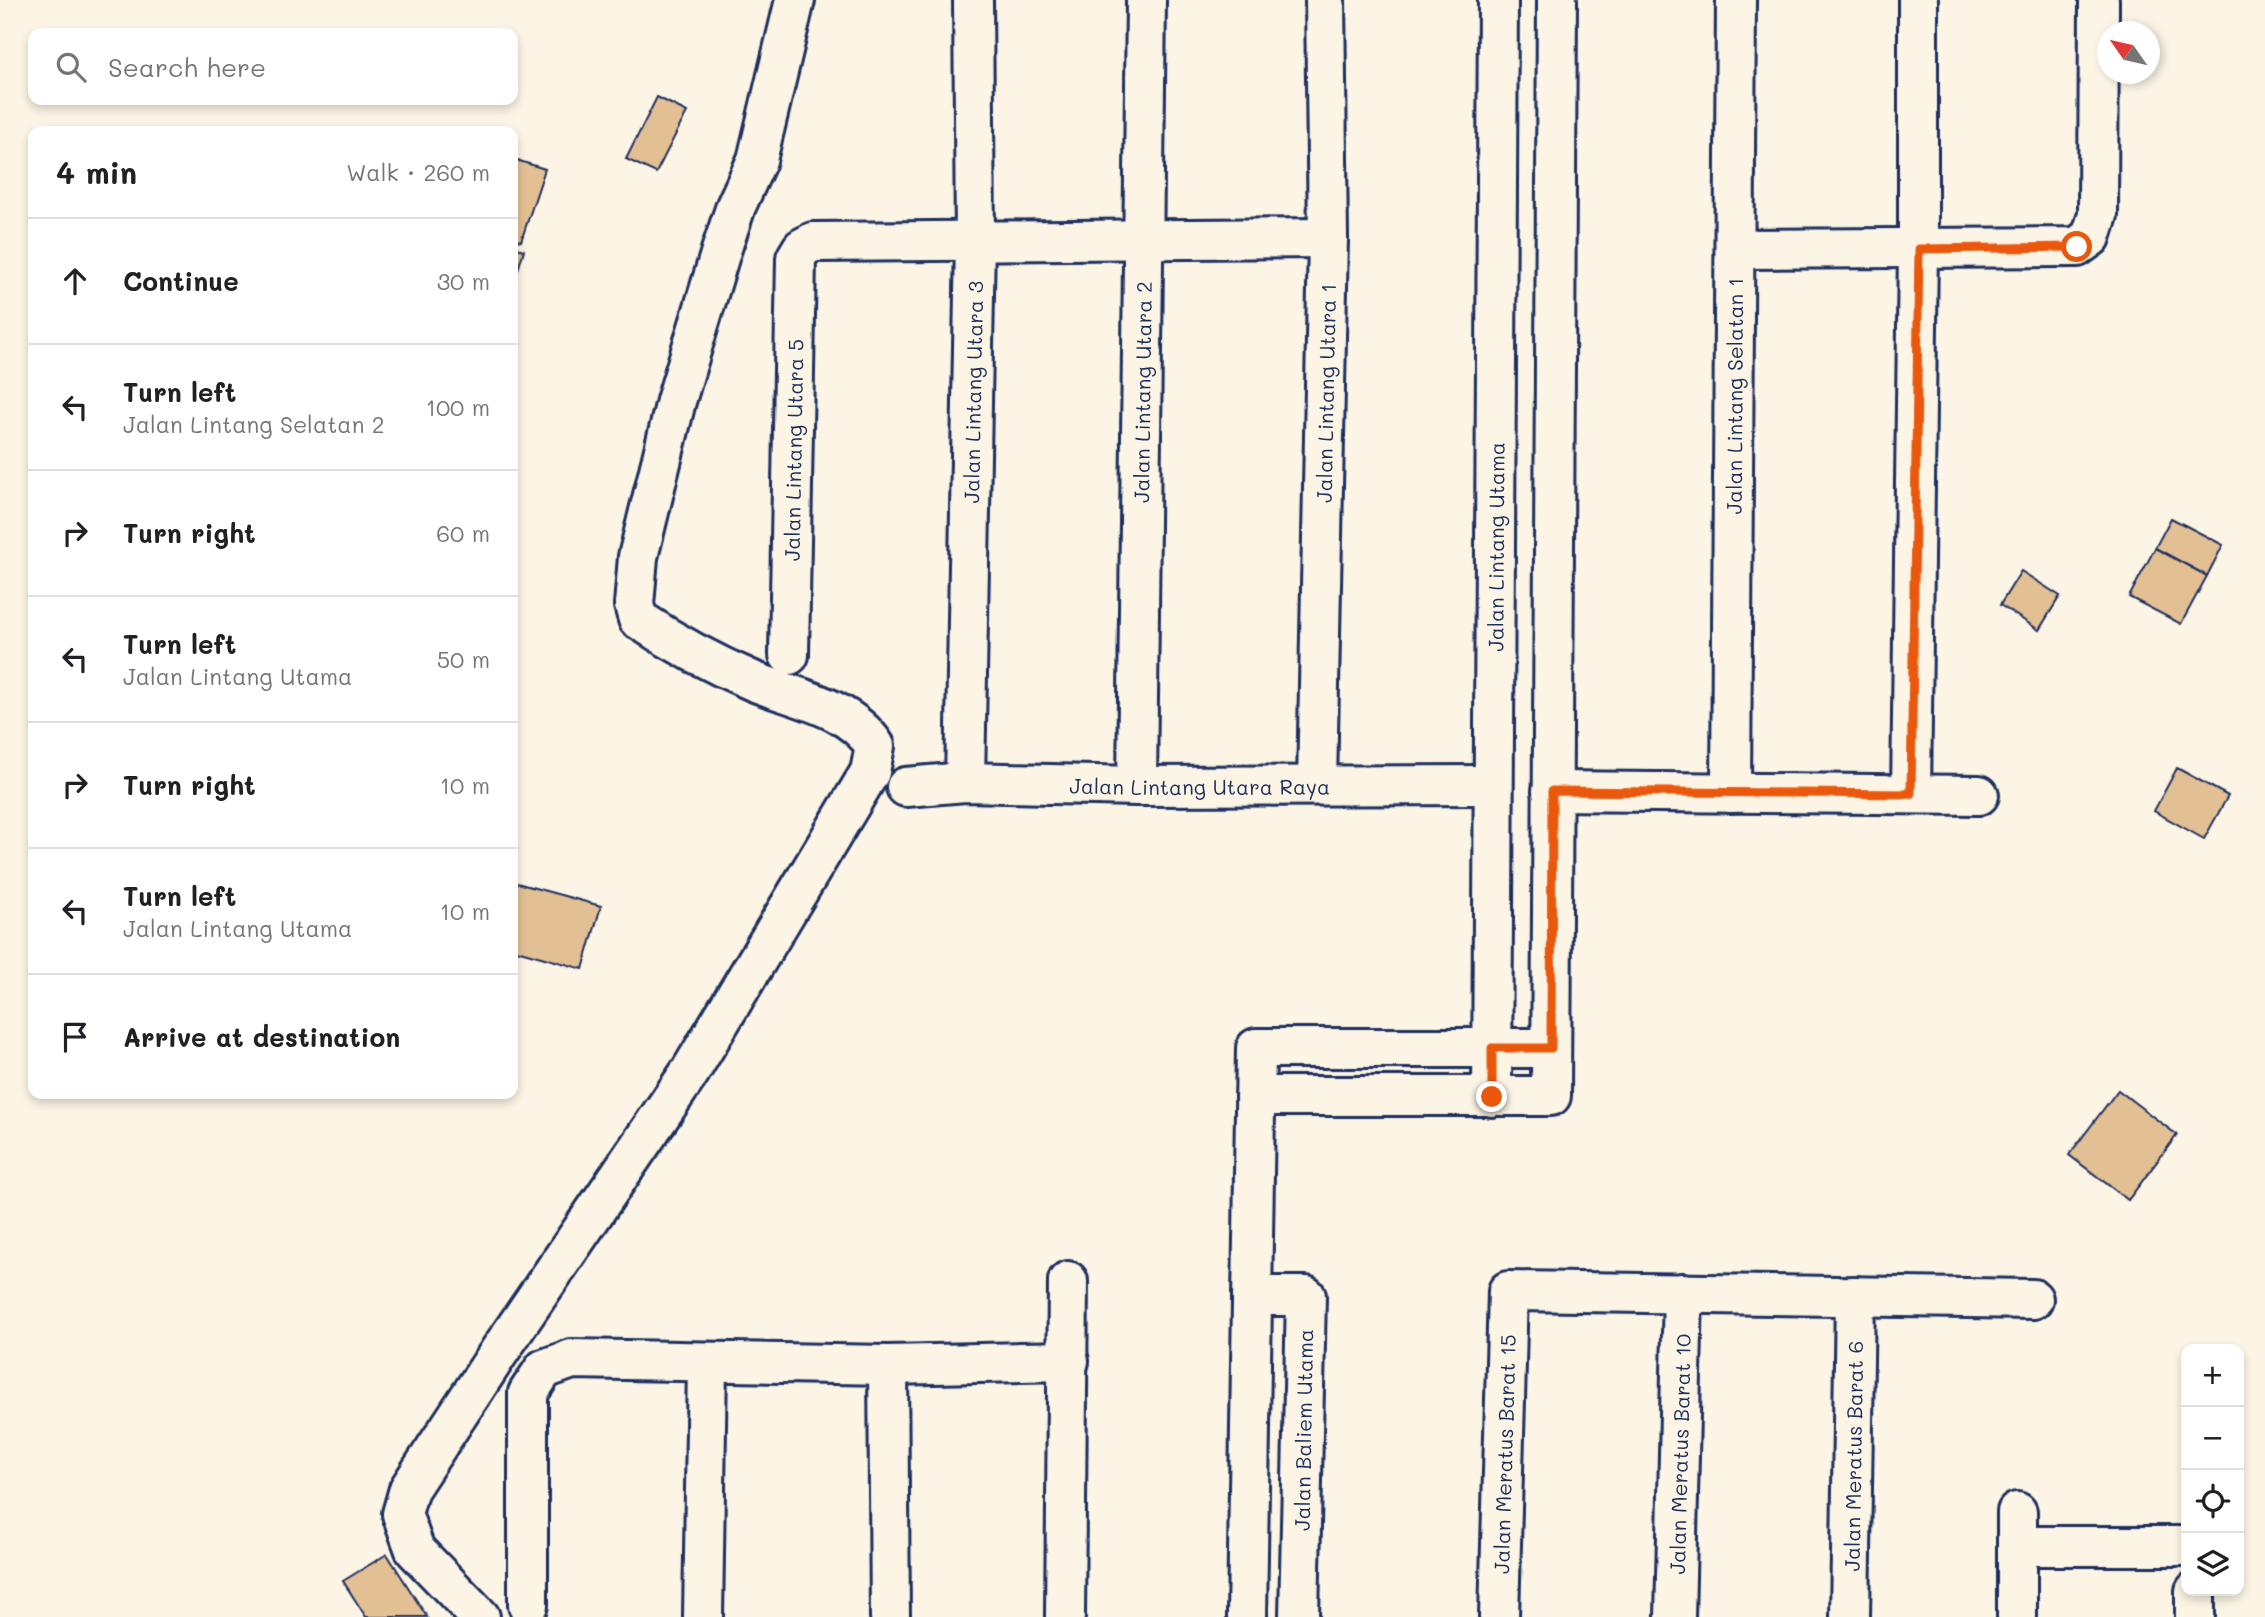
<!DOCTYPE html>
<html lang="en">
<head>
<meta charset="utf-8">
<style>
	:root { --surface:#fff; --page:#f6f6f6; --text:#202124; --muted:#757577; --line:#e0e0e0 }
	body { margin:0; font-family:Mali,sans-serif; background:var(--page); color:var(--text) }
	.controls { position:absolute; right:21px; bottom:21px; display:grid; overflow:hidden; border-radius:14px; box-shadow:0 4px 10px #0003 }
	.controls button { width:63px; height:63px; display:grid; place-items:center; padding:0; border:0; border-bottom:2px solid var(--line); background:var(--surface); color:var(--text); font:35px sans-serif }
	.compass { position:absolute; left:2097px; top:21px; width:63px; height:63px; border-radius:50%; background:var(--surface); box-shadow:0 4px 10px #0003; rotate:304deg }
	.stop { position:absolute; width:21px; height:21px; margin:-16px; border:5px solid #ea580c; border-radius:50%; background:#fff }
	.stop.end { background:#ea580c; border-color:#fff; box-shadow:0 2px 7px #0008 }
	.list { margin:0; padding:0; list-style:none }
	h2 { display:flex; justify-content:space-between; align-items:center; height:91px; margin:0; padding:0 28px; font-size:30px }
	h2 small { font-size:23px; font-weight:400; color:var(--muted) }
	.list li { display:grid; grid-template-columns:46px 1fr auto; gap:21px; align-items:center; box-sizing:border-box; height:126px; padding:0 28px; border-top:2px solid var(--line) }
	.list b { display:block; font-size:26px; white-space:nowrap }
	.list p { margin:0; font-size:23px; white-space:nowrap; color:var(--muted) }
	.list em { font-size:23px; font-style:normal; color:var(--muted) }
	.icon { flex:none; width:38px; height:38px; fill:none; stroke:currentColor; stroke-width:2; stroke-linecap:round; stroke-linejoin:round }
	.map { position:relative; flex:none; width:2265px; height:1617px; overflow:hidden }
	.search { position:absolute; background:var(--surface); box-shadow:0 4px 10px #0003; left:28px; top:28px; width:490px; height:77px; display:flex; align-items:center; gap:18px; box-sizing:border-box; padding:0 24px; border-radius:14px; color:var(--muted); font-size:26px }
	.panel { position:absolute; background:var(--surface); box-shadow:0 4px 10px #0003; left:28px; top:126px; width:490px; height:973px; border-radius:14px }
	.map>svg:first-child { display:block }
	.building { fill:#e3bf94; stroke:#1b2f5e; stroke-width:2 }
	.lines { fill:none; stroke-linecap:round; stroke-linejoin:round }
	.minor-casing { stroke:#1b2f5e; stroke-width:44 }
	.minor { stroke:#fcf5e5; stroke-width:38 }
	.route { stroke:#ea580c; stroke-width:9 }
	.labels { text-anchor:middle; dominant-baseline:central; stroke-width:7; stroke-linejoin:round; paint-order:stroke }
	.street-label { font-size:21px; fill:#1b2f5e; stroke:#fcf5e5 }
</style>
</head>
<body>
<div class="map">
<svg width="2265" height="1617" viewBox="0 0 2265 1617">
	<rect width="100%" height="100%" fill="#fcf5e5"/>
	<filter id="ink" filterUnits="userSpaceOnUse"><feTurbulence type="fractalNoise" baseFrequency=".0143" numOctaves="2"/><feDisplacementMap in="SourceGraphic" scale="14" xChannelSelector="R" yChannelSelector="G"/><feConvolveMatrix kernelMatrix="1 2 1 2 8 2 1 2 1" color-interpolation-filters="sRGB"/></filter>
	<g filter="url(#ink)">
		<g class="building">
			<polygon points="657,97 687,112 656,173 626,159"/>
			<polygon points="513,159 545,169 521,241 513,239"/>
			<polygon points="513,247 524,250 513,286"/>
			<polygon points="2171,518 2223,545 2207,576 2155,548"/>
			<polygon points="2155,548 2207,576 2181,624 2129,597"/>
			<polygon points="2021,571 2060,596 2039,630 2000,605"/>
			<polygon points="2177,768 2228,796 2204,839 2154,811"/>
			<polygon points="513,882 601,906 583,969 513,949"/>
			<polygon points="2118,1090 2177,1135 2128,1200 2069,1155"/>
			<polygon points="387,1554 427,1617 366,1617 343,1581"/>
		</g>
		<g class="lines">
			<g class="minor-casing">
				<g id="minor">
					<polyline points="1735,249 2077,247 2091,237 2098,215 2099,0"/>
					<path id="s1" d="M789 655 796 258 802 248 813 242 1328 238"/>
					<path id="s2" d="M965 782 975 240 973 0"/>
					<path id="s3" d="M1317 785 1328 238 1325 0"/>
					<path id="s4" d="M1137 786 1146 0"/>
					<path id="s5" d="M906 787 965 782 1137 786 1493 785"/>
					<polyline points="1552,791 1979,795"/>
					<path id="s6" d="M1731 793 1736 0"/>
					<polyline points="1911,794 1918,249 1918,0"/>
					<polyline points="1255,1096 1551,1096 1557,0"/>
					<path id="s7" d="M1492 1097 1498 0"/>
					<polyline points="1252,1296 1306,1296 1299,1617"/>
					<polyline points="888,1365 890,1617"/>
					<polyline points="2017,1512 2017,1617"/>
					<polyline points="2017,1546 2186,1546"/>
					<polyline points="2195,1591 2195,1617"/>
					<polyline points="528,1605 528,1393 544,1369 572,1359 888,1365 1069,1361"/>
					<path d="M480 1617 415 1550 402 1514 409 1489 501 1349 690 1072 870 772 875 746C849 706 795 698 753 681 713 664 674 643 638 619L634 605 638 557 676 401 721 251 736 206 757 160 795 0"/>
					<polyline points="703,1617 707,1363"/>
					<polyline points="1065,1617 1068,1281"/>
					<polyline points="1247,1617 1256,1048 1551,1048"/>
					<path id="s8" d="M1499 1617 1508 1291 2033 1299"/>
					<path id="s9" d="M1675 1617 1683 1293"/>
					<path id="s10" d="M1850 1617 1855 1296"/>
				</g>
			</g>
			<use href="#minor" class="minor"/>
		</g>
	</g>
	<g class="lines" filter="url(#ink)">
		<polyline class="route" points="1492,1097 1492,1048 1551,1048 1552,791 1911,794 1919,249 2077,247"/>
	</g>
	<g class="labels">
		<g class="street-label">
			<text stroke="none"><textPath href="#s2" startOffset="390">Jalan Lintang Utara 3</textPath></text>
			<text stroke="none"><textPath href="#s4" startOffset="394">Jalan Lintang Utara 2</textPath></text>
			<text stroke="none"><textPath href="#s3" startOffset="392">Jalan Lintang Utara 1</textPath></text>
			<text stroke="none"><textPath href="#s6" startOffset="397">Jalan Lintang Selatan 1</textPath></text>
			<text stroke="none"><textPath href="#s1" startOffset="205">Jalan Lintang Utara 5</textPath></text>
			<text stroke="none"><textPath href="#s7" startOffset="550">Jalan Lintang Utama</textPath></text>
			<text stroke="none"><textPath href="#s5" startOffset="294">Jalan Lintang Utara Raya</textPath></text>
			<text transform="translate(1303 1430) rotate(-89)">Jalan Baliem Utama</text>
			<text stroke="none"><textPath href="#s8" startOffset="163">Jalan Meratus Barat 15</textPath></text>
			<text stroke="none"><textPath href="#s9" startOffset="163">Jalan Meratus Barat 10</textPath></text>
			<text stroke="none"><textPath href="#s10" startOffset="161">Jalan Meratus Barat 6</textPath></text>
		</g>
	</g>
</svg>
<div class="controls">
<button>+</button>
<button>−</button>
<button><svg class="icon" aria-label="locate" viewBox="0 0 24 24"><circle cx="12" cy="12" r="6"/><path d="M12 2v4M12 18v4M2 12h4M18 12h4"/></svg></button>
<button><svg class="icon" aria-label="layers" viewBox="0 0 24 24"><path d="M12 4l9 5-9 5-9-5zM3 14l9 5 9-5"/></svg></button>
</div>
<svg class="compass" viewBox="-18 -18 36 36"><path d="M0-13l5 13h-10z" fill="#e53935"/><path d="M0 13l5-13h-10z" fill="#757577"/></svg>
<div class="stop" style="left:2077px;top:247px"></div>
<div class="stop end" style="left:1492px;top:1097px"></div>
<div class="search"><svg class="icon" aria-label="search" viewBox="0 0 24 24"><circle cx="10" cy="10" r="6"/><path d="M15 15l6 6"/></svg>Search here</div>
<section class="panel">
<h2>4 min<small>Walk · 260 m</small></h2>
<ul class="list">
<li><svg class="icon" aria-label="ahead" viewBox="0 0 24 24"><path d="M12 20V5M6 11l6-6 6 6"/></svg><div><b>Continue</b></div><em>30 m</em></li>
<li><svg class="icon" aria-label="left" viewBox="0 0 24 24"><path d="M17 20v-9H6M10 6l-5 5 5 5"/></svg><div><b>Turn left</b><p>Jalan Lintang Selatan 2</p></div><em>100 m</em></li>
<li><svg class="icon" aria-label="right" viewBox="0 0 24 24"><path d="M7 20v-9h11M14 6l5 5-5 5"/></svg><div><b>Turn right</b></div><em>60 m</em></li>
<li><svg class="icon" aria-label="left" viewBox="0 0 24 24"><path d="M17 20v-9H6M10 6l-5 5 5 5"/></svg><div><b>Turn left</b><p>Jalan Lintang Utama</p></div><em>50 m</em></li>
<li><svg class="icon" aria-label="right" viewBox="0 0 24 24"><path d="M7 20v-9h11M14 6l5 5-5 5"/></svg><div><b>Turn right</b></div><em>10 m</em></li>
<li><svg class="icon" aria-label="left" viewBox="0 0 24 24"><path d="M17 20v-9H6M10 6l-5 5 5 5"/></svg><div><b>Turn left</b><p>Jalan Lintang Utama</p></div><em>10 m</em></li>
<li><svg class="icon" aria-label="arrive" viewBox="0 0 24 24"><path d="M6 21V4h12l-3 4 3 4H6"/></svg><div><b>Arrive at destination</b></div></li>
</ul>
</section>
</div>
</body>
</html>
